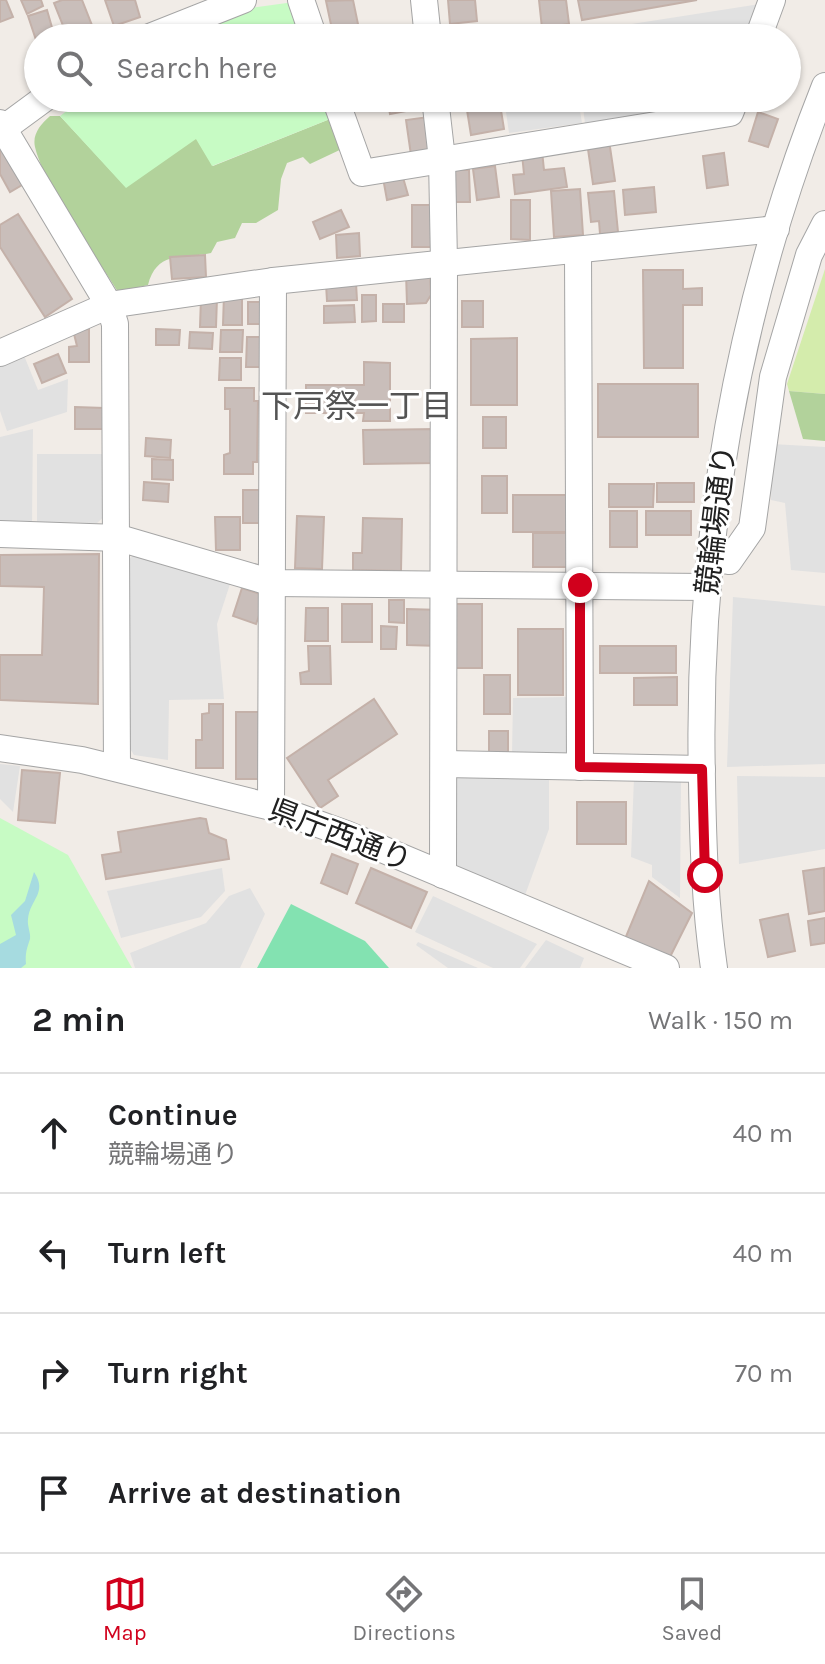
<!DOCTYPE html>
<html lang="en">
<head>
<meta charset="utf-8">
<style>
	:root { --surface:#fff; --page:#f6f6f6; --text:#202124; --muted:#757577; --line:#e0e0e0; --accent:#d1001c }
	body { margin:0; font-family:Karla,"Noto Sans JP",sans-serif; background:var(--page); color:var(--text) }
	.stop { position:absolute; width:24px; height:24px; margin:-18px; border:6px solid #d1001c; border-radius:50%; background:#fff }
	.stop.end { background:#d1001c; border-color:#fff; box-shadow:0 2px 8px #0008 }
	.list { margin:0; padding:0; list-style:none }
	h2 { display:flex; justify-content:space-between; align-items:center; height:104px; margin:0; padding:0 32px; font-size:34px }
	h2 small { font-size:26px; font-weight:400; color:var(--muted) }
	.list li { display:grid; grid-template-columns:52px 1fr auto; gap:24px; align-items:center; box-sizing:border-box; height:120px; padding:0 32px; border-top:2px solid var(--line) }
	.list b { display:block; font-size:30px; white-space:nowrap }
	.list p { margin:0; font-size:26px; white-space:nowrap; color:var(--muted) }
	.list em { font-size:26px; font-style:normal; color:var(--muted) }
	.icon { flex:none; width:44px; height:44px; fill:none; stroke:currentColor; stroke-width:2; stroke-linecap:round; stroke-linejoin:round }
	.map { position:relative; flex:none; width:825px; height:968px; overflow:hidden }
	.search { position:absolute; background:var(--surface); box-shadow:0 2px 6px #0004; left:24px; right:24px; top:24px; height:88px; display:flex; align-items:center; gap:20px; box-sizing:border-box; padding:0 28px; border-radius:44px; color:var(--muted); font-size:30px }
	.sheet { height:584px; background:var(--surface) }
	nav { display:flex; justify-content:space-around; align-items:center; box-sizing:border-box; height:112px; border-top:2px solid var(--line); background:var(--surface); font-size:22px; color:var(--muted) }
	nav a { display:grid; justify-items:center; gap:4px }
	nav .on { color:var(--accent) }
	.map>svg:first-child { display:block }
	.grass { fill:#d4ecac }
	.forest { fill:#b2d29b }
	.park { fill:#c7fbc4 }
	.pitch { fill:#83e2b1 }
	.parking { fill:#e1e1e1 }
	.water { fill:#a6dbe0 }
	.building { fill:#c9beba; stroke:#c4b1a9; stroke-width:2 }
	.lines { fill:none; stroke-linecap:round; stroke-linejoin:round }
	.minor-casing { stroke:#a5a5a5; stroke-width:28 }
	.minor { stroke:#fff; stroke-width:26 }
	.route { stroke:#d1001c; stroke-width:10 }
	.labels { text-anchor:middle; dominant-baseline:central; stroke-width:6; stroke-linejoin:round; paint-order:stroke }
	.street-label { font-size:30px; fill:#212121; stroke:#fff }
	.neighbourhood-label { font-size:32px; fill:#545454; stroke:#fff }
</style>
</head>
<body>
<div class="map">
<svg width="825" height="968" viewBox="0 0 825 968">
	<rect width="100%" height="100%" fill="#f1ece7"/>
	<polygon class="grass" points="825,269 825,394 789,391 787,384"/>
	<g class="forest">
		<path d="M50 116H60L126 187 196 138 213 166 335 117 346 147 310 164 303 157 287 163 281 179 278 210 256 223H242L235 238 217 242 211 253C183 259 157 250 148 285L118 292C96 256 44 186 35 147 32 134 41 124 50 116Z"/>
		<polygon points="789,391 825,394 825,441 803,439"/>
	</g>
	<g class="park">
		<polygon points="294,2 307,38 179,38 250,8"/>
		<polygon points="84,98 329,98 335,117 212,166 196,139 126,188 60,116"/>
		<polygon points="0,818 68,855 132,968 0,968"/>
	</g>
	<polygon class="pitch" points="291,904 365,941 389,968 257,968"/>
	<g class="parking">
		<polygon points="760,4 747,38 575,38 574,33"/>
		<polygon points="504,98 578,98 582,123 509,133"/>
		<polygon points="582,98 722,98 719,102 585,124"/>
		<polygon points="23,353 38,390 68,379 67,412 7,431 0,411 0,362"/>
		<polygon points="33,429 32,523 0,522 0,437"/>
		<polygon points="772,444 825,447 825,573 791,570 785,503 771,500"/>
		<polygon points="37,454 107,454 107,514 97,523 37,522"/>
		<polygon points="138,552 231,581 217,624 224,699 169,700 168,760 134,755 125,741 125,562"/>
		<polygon points="733,597 825,606 825,764 727,767"/>
		<polygon points="569,697 570,749 559,758 512,755 513,698"/>
		<polygon points="0,764 20,766 13,812 0,799"/>
		<polygon points="462,773 549,775 549,829 524,898 454,867 453,782"/>
		<polygon points="737,776 825,777 825,849 739,864"/>
		<polygon points="634,777 681,778 680,898 652,877 652,865 631,857"/>
		<polygon points="222,868 225,891 201,917 121,938 107,891"/>
		<polygon points="250,888 265,914 240,968 135,968 130,953 206,923 229,896"/>
		<polygon points="433,896 537,944 520,968 493,968 415,932"/>
		<polygon points="546,940 584,958 580,968 525,968"/>
		<polygon points="418,942 478,968 448,968 416,945"/>
	</g>
	<path class="water" d="M34 872C48 893 30 899 28 919 27 926 31 933 30 939 27 948 25 953 26 964L21 968H0V944L16 935 11 915 25 901Z"/>
	<g class="building">
		<polygon points="0,0 6,0 13,17 0,22"/>
		<polygon points="21,0 41,0 43,6 27,14"/>
		<polygon points="62,0 82,0 97,38 68,38 54,3"/>
		<polygon points="105,0 135,0 140,17 114,26"/>
		<polygon points="353,0 359,29 333,34 326,1"/>
		<polygon points="448,0 475,0 477,21 450,24"/>
		<polygon points="539,0 566,0 569,24 542,28"/>
		<polygon points="578,0 697,0 582,20"/>
		<polygon points="47,10 55,38 38,38 38,46 28,16"/>
		<polygon points="387,98 420,98 422,108 390,114"/>
		<polygon points="480,98 499,98 504,129 471,135 467,110 481,108"/>
		<polygon points="758,112 778,119 768,147 749,141"/>
		<polygon points="428,117 434,151 411,155 406,120"/>
		<polygon points="602,140 610,147 615,181 593,184 587,142"/>
		<polygon points="8,145 29,181 10,192 0,174 0,149"/>
		<polygon points="542,151 544,170 564,168 567,187 515,194 513,175 524,174 522,154"/>
		<polygon points="724,153 728,185 707,188 703,156"/>
		<polygon points="495,166 499,197 477,200 473,169"/>
		<polygon points="451,170 469,170 470,202 451,202"/>
		<polygon points="402,174 408,195 387,200 383,178"/>
		<polygon points="654,187 656,212 625,215 623,190"/>
		<polygon points="580,189 583,235 554,237 551,191"/>
		<polygon points="614,191 618,232 600,234 599,221 591,222 588,193"/>
		<polygon points="511,200 530,200 530,240 511,239"/>
		<polygon points="412,205 433,205 434,247 412,247"/>
		<polygon points="341,210 349,227 320,239 313,222"/>
		<polygon points="18,214 72,299 45,317 0,247 0,225"/>
		<polygon points="359,233 360,256 337,258 336,235"/>
		<polygon points="205,255 206,277 172,279 170,257"/>
		<polygon points="643,270 683,270 683,289 702,288 702,305 683,305 683,368 644,368"/>
		<polygon points="430,272 431,295 426,303 407,304 406,273"/>
		<polygon points="356,283 357,300 327,301 326,284"/>
		<polygon points="224,294 242,294 242,325 223,325"/>
		<polygon points="362,295 376,295 376,321 362,322"/>
		<polygon points="201,298 217,298 216,327 200,327"/>
		<rect x="462" y="301" width="21" height="26"/>
		<rect x="248" y="302" width="22" height="22"/>
		<rect x="383" y="304" width="21" height="18"/>
		<polygon points="354,305 355,322 324,323 324,306"/>
		<polygon points="89,329 89,362 69,362 69,347 77,346 73,330"/>
		<polygon points="156,329 180,330 179,345 156,345"/>
		<polygon points="221,330 243,330 242,352 220,352"/>
		<polygon points="190,332 213,333 212,349 189,348"/>
		<polygon points="247,337 265,337 264,367 246,367"/>
		<polygon points="517,338 517,405 471,405 471,339"/>
		<polygon points="58,354 66,373 42,383 34,364"/>
		<polygon points="220,358 241,358 241,380 219,380"/>
		<polygon points="364,362 390,363 390,421 363,421 364,413 306,413 306,385 364,385"/>
		<rect x="598" y="384" width="100" height="53"/>
		<polygon points="225,388 254,388 254,401 258,401 257,462 253,462 253,474 224,474 224,455 230,453 230,409 225,409"/>
		<polygon points="75,407 104,408 104,429 75,429"/>
		<rect x="483" y="417" width="23" height="31"/>
		<polygon points="436,429 436,463 364,464 363,430"/>
		<polygon points="146,438 171,440 170,458 145,456"/>
		<polygon points="152,459 173,460 173,480 152,479"/>
		<rect x="482" y="476" width="25" height="37"/>
		<polygon points="144,482 169,484 168,502 143,500"/>
		<rect x="657" y="483" width="37" height="19"/>
		<polygon points="609,484 654,484 653,507 609,507"/>
		<rect x="243" y="490" width="25" height="33"/>
		<rect x="513" y="495" width="55" height="37"/>
		<rect x="610" y="511" width="27" height="36"/>
		<rect x="646" y="511" width="45" height="24"/>
		<polygon points="297,516 324,517 322,569 295,568"/>
		<polygon points="215,517 240,517 240,550 216,550"/>
		<polygon points="363,518 402,519 401,571 353,570 353,553 362,553"/>
		<rect x="533" y="533" width="34" height="34"/>
		<polygon points="99,554 98,704 0,700 0,655 42,655 44,587 0,586 0,555"/>
		<polygon points="242,588 266,596 256,624 233,616"/>
		<polygon points="389,600 404,600 404,623 389,622"/>
		<rect x="342" y="604" width="30" height="38"/>
		<rect x="455" y="604" width="27" height="64"/>
		<polygon points="306,608 328,608 328,641 305,641"/>
		<polygon points="407,609 441,610 440,646 407,645"/>
		<polygon points="381,626 397,627 396,649 381,649"/>
		<rect x="518" y="629" width="45" height="66"/>
		<polygon points="308,646 330,646 331,684 301,684 300,673 309,671"/>
		<rect x="600" y="646" width="76" height="27"/>
		<rect x="484" y="675" width="26" height="39"/>
		<polygon points="677,677 677,705 634,705 634,678"/>
		<polygon points="374,699 397,734 328,780 338,796 320,808 287,758"/>
		<polygon points="209,704 223,704 223,768 196,768 196,740 202,740 202,714 209,713"/>
		<rect x="236" y="712" width="28" height="67"/>
		<rect x="489" y="731" width="19" height="21"/>
		<polygon points="22,770 60,773 55,823 18,820"/>
		<rect x="577" y="802" width="49" height="42"/>
		<polygon points="200,818 206,819 209,833 226,840 229,859 106,879 102,855 121,852 118,832"/>
		<polygon points="332,854 358,864 347,894 321,883"/>
		<polygon points="371,868 427,892 411,928 356,903"/>
		<polygon points="824,868 825,911 809,914 803,871"/>
		<polygon points="649,881 692,913 670,957 625,939"/>
		<polygon points="788,914 795,951 768,957 760,920"/>
		<polygon points="825,918 825,943 811,945 808,921"/>
	</g>
	<g class="lines">
		<g class="minor-casing">
			<g id="minor">
				<polyline points="301,0 314,38"/>
				<polyline points="424,0 428,38"/>
				<polyline points="147,38 243,0"/>
				<polyline points="758,38 772,0"/>
				<polyline points="335,98 362,173 730,113 736,98"/>
				<polyline points="435,98 442,159 444,262 443,875"/>
				<polyline points="0,123 109,305 115,324 117,768"/>
				<polyline points="0,131 45,98"/>
				<polyline points="578,251 580,767"/>
				<polyline points="0,353 109,305 273,281 776,229"/>
				<polyline points="0,534 119,538 273,583 707,587"/>
				<polyline points="710,557 729,561 752,528 773,377 809,255 825,224"/>
				<polyline points="0,748 82,760 271,807 346,834 666,968"/>
				<polyline points="445,764 702,769"/>
				<polyline points="271,807 273,281"/>
				<path d="M714 968C705 906 703 843 702 780 696 543 737 307 825 86"/>
			</g>
		</g>
		<use href="#minor" class="minor"/>
	</g>
	<g class="lines">
		<polyline class="route" points="580,585 580,767 702,769 705,875"/>
	</g>
	<g class="labels">
		<g class="street-label">
			<text transform="translate(716 520) rotate(-83)">競輪場通り</text>
			<text transform="translate(340 835) rotate(21)">県庁西通り</text>
		</g>
		<g class="neighbourhood-label">
			<text x="357" y="406">下戸祭一丁目</text>
		</g>
	</g>
</svg>
<div class="stop" style="left:705px;top:875px"></div>
<div class="stop end" style="left:580px;top:585px"></div>
<div class="search"><svg class="icon" aria-label="search" viewBox="0 0 24 24"><circle cx="10" cy="10" r="6"/><path d="M15 15l6 6"/></svg>Search here</div>
</div>
<section class="sheet">
<h2>2 min<small>Walk · 150 m</small></h2>
<ul class="list">
<li><svg class="icon" aria-label="ahead" viewBox="0 0 24 24"><path d="M12 20V5M6 11l6-6 6 6"/></svg><div><b>Continue</b><p>競輪場通り</p></div><em>40 m</em></li>
<li><svg class="icon" aria-label="left" viewBox="0 0 24 24"><path d="M17 20v-9H6M10 6l-5 5 5 5"/></svg><div><b>Turn left</b></div><em>40 m</em></li>
<li><svg class="icon" aria-label="right" viewBox="0 0 24 24"><path d="M7 20v-9h11M14 6l5 5-5 5"/></svg><div><b>Turn right</b></div><em>70 m</em></li>
<li><svg class="icon" aria-label="arrive" viewBox="0 0 24 24"><path d="M6 21V4h12l-3 4 3 4H6"/></svg><div><b>Arrive at destination</b></div></li>
</ul>
</section>
<nav>
<a class="on"><svg class="icon" aria-label="map" viewBox="0 0 24 24"><path d="M3 6l6-2 6 2 6-2v14l-6 2-6-2-6 2zM9 4v14M15 6v14"/></svg>Map</a>
<a><svg class="icon" aria-label="directions" viewBox="0 0 24 24"><path d="M12 3l9 9-9 9-9-9zM9 14v-3h6M13 9l2 2-2 2"/></svg>Directions</a>
<a><svg class="icon" aria-label="saved" viewBox="0 0 24 24"><path d="M7 4h10v16l-5-4-5 4z"/></svg>Saved</a>
</nav>
</body>
</html>
